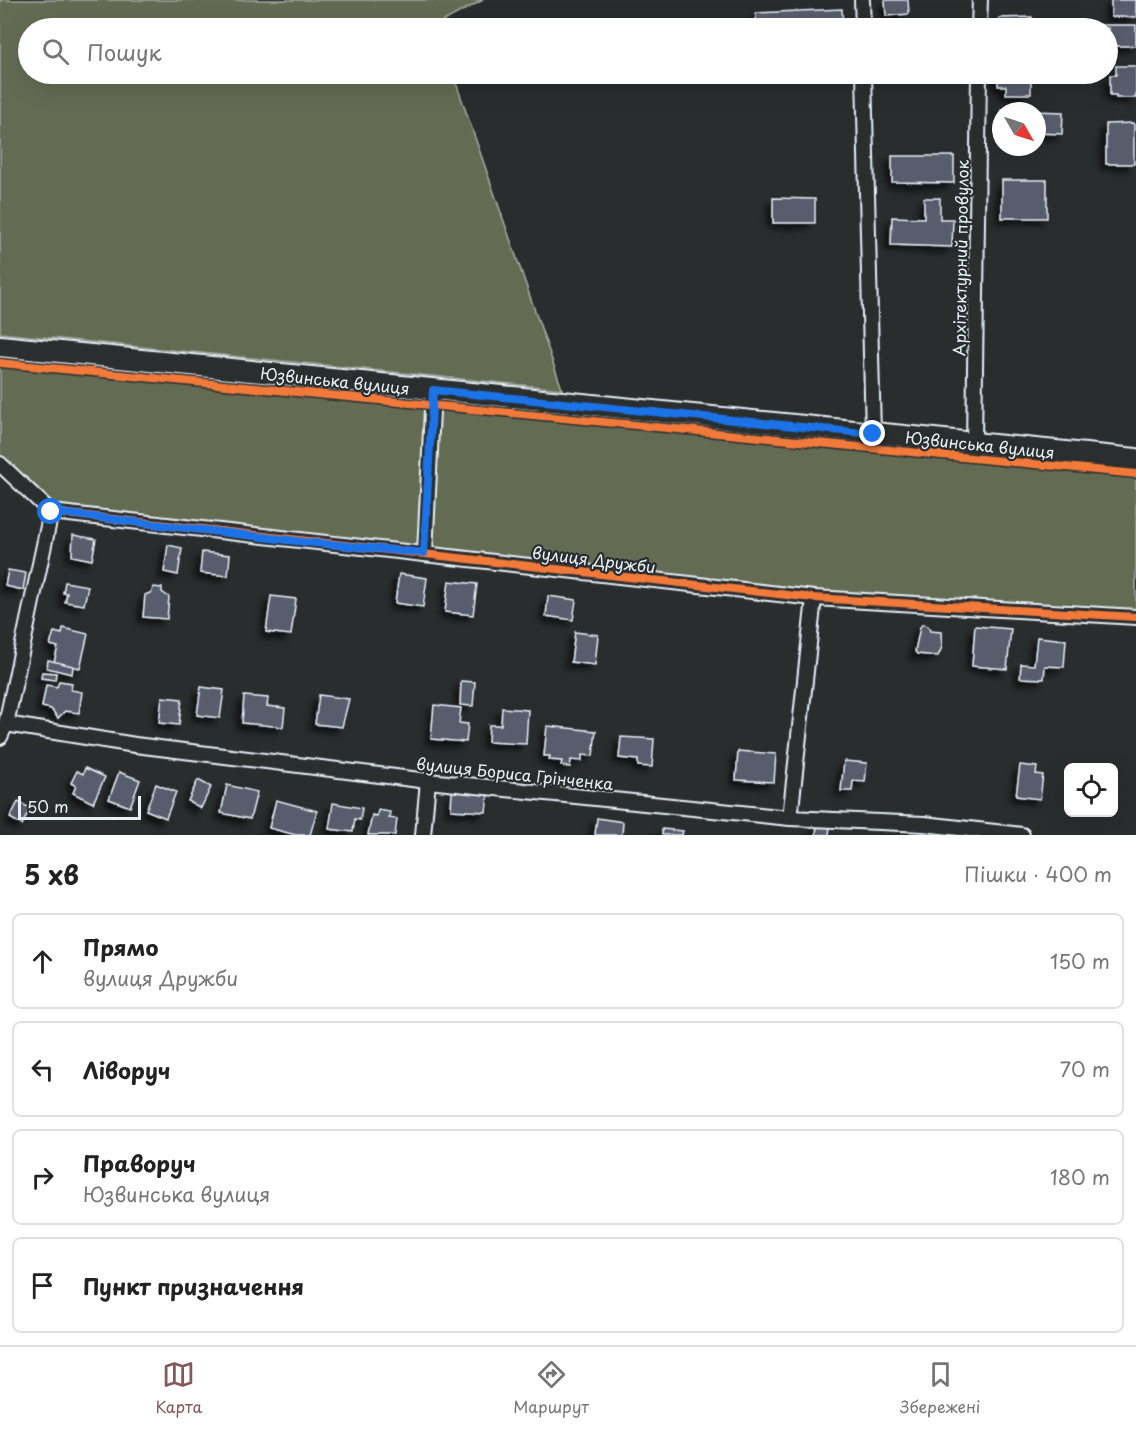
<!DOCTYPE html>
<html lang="uk">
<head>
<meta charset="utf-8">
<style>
	:root { --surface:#fff; --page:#f6f6f6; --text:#222; --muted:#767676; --line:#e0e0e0; --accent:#85585c }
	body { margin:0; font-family:"Playpen Sans",sans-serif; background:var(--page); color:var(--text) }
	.controls { position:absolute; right:18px; bottom:18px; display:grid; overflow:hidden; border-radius:9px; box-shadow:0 6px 24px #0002 }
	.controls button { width:54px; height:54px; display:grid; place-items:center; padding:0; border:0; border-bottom:2px solid var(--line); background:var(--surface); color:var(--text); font:30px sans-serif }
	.compass { position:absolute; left:992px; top:102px; width:54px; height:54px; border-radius:50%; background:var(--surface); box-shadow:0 6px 24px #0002; rotate:129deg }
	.scale { position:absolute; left:18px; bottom:15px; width:123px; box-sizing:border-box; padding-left:6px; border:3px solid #e8f1f8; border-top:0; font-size:16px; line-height:21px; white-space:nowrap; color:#e8f1f8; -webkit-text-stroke:4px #2a2d2e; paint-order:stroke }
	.stop { position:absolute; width:18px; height:18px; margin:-14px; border:4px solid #1a73e8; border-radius:50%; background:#fff }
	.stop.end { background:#1a73e8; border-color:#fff; box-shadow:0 2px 6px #0008 }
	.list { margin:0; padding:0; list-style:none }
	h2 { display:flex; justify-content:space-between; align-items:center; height:78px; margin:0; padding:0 24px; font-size:26px }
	h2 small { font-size:20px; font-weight:400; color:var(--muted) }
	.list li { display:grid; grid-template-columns:39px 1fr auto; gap:18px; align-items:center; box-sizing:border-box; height:96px; margin:0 12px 12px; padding:0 12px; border:2px solid var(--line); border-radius:9px }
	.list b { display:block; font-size:22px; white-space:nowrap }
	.list p { margin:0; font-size:20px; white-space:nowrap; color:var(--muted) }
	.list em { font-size:20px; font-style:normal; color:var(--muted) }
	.icon { flex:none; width:33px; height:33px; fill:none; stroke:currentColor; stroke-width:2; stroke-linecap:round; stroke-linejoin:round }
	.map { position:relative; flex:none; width:1136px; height:835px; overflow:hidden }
	.search { position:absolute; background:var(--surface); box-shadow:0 6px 24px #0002; left:18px; right:18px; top:18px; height:66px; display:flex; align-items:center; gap:15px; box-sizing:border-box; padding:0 21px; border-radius:33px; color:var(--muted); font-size:22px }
	.sheet { height:510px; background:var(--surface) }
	nav { display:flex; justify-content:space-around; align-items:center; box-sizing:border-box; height:84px; border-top:2px solid var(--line); background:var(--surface); font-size:16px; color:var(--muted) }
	nav a { display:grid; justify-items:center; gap:3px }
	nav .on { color:var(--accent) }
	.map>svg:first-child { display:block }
	.green { fill:#636c52; stroke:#a6aea5; stroke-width:1.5 }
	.building { fill:#585c6d; stroke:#e8f1f8; stroke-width:1.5; filter:url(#shadow) }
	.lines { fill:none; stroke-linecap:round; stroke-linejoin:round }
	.minor-casing { stroke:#e8f1f8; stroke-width:18 }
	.secondary-casing { stroke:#e8f1f8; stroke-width:24 }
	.minor { stroke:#2a2d2e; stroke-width:14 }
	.secondary { stroke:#2a2d2e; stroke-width:20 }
	.cycleway-casing { stroke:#2a2d2e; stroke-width:11 }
	.cycleway { stroke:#f17a3a; stroke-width:8 }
	.route { stroke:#1a73e8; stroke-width:8 }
	.labels { text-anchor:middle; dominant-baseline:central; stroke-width:4.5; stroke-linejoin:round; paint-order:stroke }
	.street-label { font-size:16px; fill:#e8f1f8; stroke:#2a2d2e }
</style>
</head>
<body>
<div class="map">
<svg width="1136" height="835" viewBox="0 0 1136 835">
	<defs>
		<filter id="shadow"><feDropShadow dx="-5.5" dy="5.5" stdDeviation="3" flood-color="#0009"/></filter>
	</defs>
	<rect width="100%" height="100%" fill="#2a2d2e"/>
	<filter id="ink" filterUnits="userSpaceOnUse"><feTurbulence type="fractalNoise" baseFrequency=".0167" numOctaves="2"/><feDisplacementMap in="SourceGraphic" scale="12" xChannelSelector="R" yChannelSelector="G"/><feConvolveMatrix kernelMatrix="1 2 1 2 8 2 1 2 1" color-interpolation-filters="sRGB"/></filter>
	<g filter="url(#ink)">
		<g class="green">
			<polygon points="0,0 483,0 436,25 437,28 28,28 28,74 453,74 562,389 0,333"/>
			<polygon points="0,363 1136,474 1136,617 814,598 51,512 0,464"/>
		</g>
		<g class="building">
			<polygon points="885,0 908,0 909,14 886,16"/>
			<rect x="1111" y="0" width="25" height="17"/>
			<polygon points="842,9 843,28 756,28 756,13"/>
			<polygon points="1032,17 1032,28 999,28 999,18"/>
			<polygon points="1096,25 1136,25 1136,46 1108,46 1108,28 1096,28"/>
			<polygon points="1116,66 1136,66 1136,98 1116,98 1116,95 1110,95 1110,75 1116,75"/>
			<polygon points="998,74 1031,74 1031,94 1006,94 1006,86 998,86"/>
			<polygon points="1001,110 1063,112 1062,134 1037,133 1037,111 1001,111 1000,131"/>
			<polygon points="1134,123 1134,164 1106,164 1106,124"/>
			<polygon points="892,156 954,156 954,183 892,182"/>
			<rect x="1002" y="180" width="45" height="38"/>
			<polygon points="773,198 815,199 815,223 773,223"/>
			<polygon points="924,198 940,198 940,219 953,219 952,247 891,245 892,217 924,218"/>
			<polygon points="73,535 96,539 92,560 72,556"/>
			<polygon points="168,545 182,548 178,575 164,572"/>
			<polygon points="202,552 230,555 228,576 200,573"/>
			<polygon points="8,570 26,573 23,590 5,586"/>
			<polygon points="399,574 427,578 423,607 395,603"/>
			<polygon points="449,581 477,584 473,615 445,612"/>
			<polygon points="65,582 88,586 84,605 65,602 67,593 63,593"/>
			<polygon points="153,587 162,588 162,592 169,597 167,619 143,617 145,595 152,592"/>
			<polygon points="271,596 296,599 291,635 266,632"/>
			<polygon points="548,596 576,600 573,620 546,616"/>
			<polygon points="923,624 928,626 930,631 941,632 942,647 938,656 917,654 915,651 920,627"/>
			<polygon points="975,626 1011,629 1007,669 972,666"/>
			<polygon points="63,628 88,634 80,668 54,662 58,647 50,645 54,632 62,634"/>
			<polygon points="575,632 598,635 595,665 571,662"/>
			<polygon points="1037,637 1066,640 1064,667 1045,666 1044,679 1020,678 1021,664 1034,665"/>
			<polygon points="48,660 73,666 72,674 47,668"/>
			<polygon points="42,672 56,673 55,680 41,678"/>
			<polygon points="59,681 72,683 71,690 82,692 79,713 65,711 58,718 51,709 42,707 46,685 57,687"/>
			<polygon points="461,681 475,682 473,706 460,705"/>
			<polygon points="201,687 224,690 220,718 197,715"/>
			<polygon points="319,695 349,699 342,727 315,724"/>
			<polygon points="244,696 268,698 267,706 285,708 283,727 242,723"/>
			<polygon points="162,697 182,699 179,725 159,723"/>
			<polygon points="434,705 461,708 459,723 468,724 466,742 431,739"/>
			<polygon points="502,708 528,710 526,744 488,742 489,725 501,725"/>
			<polygon points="547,726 596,731 593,756 582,755 582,761 571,760 570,767 561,766 562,761 549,760 550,756 544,756"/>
			<polygon points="621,737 654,739 652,767 638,766 638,760 619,758"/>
			<polygon points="738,751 776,754 774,782 736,780"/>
			<polygon points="844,761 867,763 865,782 853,781 852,791 841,791"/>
			<polygon points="1020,765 1037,767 1036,774 1043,775 1040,799 1016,796"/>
			<polygon points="85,768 105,777 93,803 73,793 76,786 71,783 77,771 83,774"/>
			<polygon points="119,772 140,780 130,807 109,799"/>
			<polygon points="198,780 211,787 201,808 188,801"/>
			<polygon points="156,784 176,792 166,818 146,810"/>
			<polygon points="227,785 257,792 250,819 221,813"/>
			<polygon points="452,791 488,794 486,812 451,810"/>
			<polygon points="276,800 317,811 310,835 296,835 269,828"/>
			<polygon points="18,802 30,808 22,825 10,818"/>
			<polygon points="333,803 362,808 360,820 355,819 353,832 329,829"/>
			<polygon points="378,810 390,812 389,818 397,819 395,835 368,835 372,815 377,816"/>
			<polygon points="597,818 623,822 622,835 595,835"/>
			<polygon points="817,825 830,826 829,835 816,835"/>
			<polygon points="662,829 683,831 682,835 662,835"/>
		</g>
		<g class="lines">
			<g class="minor-casing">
				<g id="minor">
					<polyline points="862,0 863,28"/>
					<polyline points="979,28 980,0"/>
					<polyline points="864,74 873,434"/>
					<polyline points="974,443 979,74"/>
					<polyline points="0,464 51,512 6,724 0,737"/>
					<polyline points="51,512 814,598 1136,617"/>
					<polyline points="425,553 433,390"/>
					<polyline points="6,724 135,745 428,781 790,818 924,824 1022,835"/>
					<polyline points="790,818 814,598"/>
					<polyline points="423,835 428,781"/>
				</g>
			</g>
			<g class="secondary-casing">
				<polyline id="secondary" points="0,346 1136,459"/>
			</g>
			<use href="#minor" class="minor"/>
			<use href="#secondary" class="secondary"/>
			<g class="cycleway-casing">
				<g id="cycleway">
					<polyline points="0,363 1136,474"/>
					<polyline points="51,512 814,598 1136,617"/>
				</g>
			</g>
			<use href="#cycleway" class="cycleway"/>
		</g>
	</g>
	<g class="lines" filter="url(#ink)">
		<polyline class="route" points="51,512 305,542 424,553 433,390 873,434"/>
	</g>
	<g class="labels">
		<g class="street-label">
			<text transform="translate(960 258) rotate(-89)">Архітектурний провулок</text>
			<text transform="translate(335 380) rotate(6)">Юзвинська вулиця</text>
			<text transform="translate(980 444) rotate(6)">Юзвинська вулиця</text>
			<text transform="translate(594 559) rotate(7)">вулиця Дружби</text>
			<text transform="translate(515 773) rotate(6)">вулиця Бориса Грінченка</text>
		</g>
	</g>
</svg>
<div class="controls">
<button><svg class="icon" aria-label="locate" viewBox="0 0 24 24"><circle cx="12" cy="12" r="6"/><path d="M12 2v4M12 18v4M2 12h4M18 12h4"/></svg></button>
</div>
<svg class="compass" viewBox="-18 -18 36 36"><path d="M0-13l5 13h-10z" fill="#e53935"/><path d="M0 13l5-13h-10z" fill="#767676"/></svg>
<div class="scale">50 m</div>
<div class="stop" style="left:51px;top:512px"></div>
<div class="stop end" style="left:873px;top:434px"></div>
<div class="search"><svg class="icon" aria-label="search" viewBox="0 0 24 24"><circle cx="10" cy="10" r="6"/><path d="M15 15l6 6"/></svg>Пошук</div>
</div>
<section class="sheet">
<h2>5 хв<small>Пішки · 400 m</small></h2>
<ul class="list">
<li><svg class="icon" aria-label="ahead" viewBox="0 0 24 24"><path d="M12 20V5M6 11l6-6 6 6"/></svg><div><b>Прямо</b><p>вулиця Дружби</p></div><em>150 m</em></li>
<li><svg class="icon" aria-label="left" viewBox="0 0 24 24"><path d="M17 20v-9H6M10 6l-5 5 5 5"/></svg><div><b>Ліворуч</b></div><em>70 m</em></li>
<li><svg class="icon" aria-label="right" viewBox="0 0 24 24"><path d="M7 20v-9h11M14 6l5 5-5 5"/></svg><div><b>Праворуч</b><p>Юзвинська вулиця</p></div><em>180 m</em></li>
<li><svg class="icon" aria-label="arrive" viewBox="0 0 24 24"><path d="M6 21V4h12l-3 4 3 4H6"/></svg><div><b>Пункт призначення</b></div></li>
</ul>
</section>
<nav>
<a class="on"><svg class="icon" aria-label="map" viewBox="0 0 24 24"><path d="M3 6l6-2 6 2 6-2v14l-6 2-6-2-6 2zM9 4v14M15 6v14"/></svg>Карта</a>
<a><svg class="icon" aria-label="directions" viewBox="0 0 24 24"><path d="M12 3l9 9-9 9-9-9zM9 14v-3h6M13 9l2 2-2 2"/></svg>Маршрут</a>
<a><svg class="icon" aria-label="saved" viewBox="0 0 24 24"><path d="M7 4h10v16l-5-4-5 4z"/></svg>Збережені</a>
</nav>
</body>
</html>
